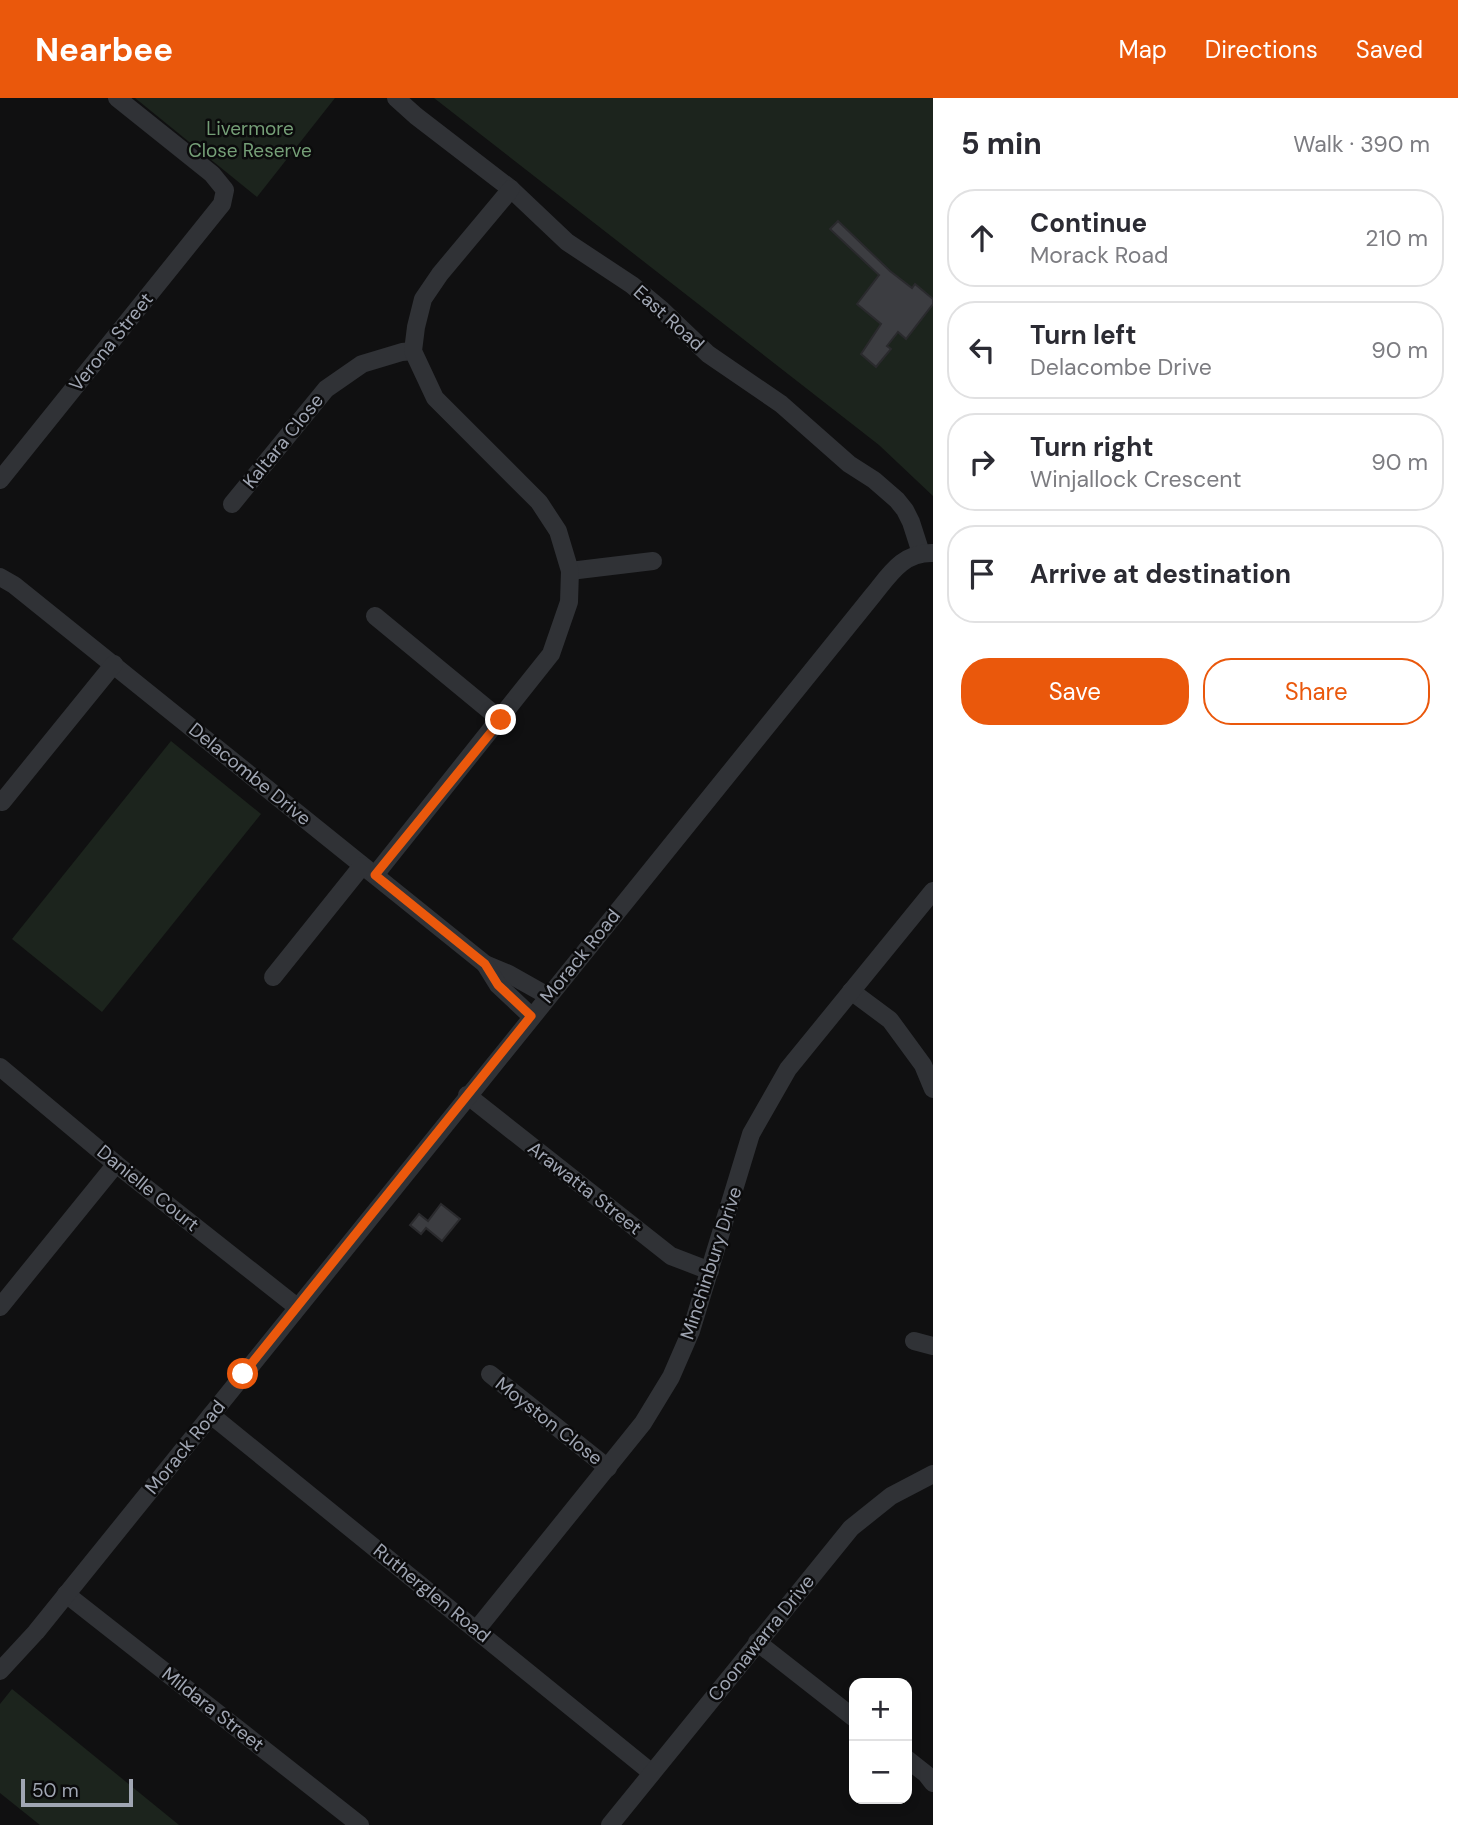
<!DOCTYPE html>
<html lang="en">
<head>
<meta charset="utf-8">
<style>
	:root { --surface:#fff; --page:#f7f7f7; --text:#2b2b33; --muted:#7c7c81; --line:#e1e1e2; --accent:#ea580c }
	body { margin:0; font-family:"DM Sans",sans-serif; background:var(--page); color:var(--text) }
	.controls { position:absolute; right:21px; bottom:21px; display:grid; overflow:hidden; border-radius:14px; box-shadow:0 4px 10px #0003 }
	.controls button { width:63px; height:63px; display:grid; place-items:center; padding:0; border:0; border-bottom:2px solid var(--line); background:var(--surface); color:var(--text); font:35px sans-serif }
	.scale { position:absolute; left:21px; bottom:18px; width:112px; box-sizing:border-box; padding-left:7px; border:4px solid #a0a6b3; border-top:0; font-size:19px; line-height:24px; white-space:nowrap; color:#a0a6b3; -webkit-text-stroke:5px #0b0b0c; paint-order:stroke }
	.stop { position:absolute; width:21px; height:21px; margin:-16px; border:5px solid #ea580c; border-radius:50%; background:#fff }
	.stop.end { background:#ea580c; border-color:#fff; box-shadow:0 2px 7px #0008 }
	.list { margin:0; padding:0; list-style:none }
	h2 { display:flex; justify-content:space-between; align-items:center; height:91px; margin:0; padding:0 28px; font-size:30px }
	h2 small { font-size:23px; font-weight:400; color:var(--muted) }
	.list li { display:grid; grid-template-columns:46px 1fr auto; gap:21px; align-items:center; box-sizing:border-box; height:98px; margin:0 14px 14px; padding:0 14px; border:2px solid var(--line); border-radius:28px }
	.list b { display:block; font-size:26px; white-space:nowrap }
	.list p { margin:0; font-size:23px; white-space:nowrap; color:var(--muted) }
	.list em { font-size:23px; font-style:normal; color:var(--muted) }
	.actions { display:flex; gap:14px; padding:21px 28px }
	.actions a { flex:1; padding:16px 0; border:2px solid var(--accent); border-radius:28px; text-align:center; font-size:24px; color:var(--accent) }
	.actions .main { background:var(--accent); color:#fff }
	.icon { flex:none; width:38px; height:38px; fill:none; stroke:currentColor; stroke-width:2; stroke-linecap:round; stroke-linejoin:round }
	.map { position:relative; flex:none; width:933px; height:1727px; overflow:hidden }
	header { display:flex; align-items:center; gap:42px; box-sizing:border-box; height:98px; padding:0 35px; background:var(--accent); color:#fff }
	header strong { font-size:33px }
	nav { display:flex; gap:38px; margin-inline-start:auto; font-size:24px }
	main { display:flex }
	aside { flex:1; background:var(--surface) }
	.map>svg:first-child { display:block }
	.green { fill:#1c241d }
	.building { fill:#3c3d41; stroke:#2a2a2d; stroke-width:2 }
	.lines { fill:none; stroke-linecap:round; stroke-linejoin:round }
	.minor { stroke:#303236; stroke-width:18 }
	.route { stroke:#ea580c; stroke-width:9 }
	.labels { text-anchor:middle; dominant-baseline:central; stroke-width:5; stroke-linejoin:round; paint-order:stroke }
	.park-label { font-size:19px; fill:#759f77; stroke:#0b0b0c }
	.street-label { font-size:19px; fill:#a0a6b3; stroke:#0b0b0c }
</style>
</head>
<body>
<header>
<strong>Nearbee</strong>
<nav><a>Map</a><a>Directions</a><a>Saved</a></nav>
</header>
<main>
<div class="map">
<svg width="933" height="1727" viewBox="0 0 933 1727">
	<rect width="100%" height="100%" fill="#101011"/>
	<g class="green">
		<polygon points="135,0 335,0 257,99"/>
		<polygon points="434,0 933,0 933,398 879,347"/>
		<polygon points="171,643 261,716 102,914 12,841"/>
		<polygon points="12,1591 179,1727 40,1727 0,1695 0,1606"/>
	</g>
	<g class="building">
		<polygon points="838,123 890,173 912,190 915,186 933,201 933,206 906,241 898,234 887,248 891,251 876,269 861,256 881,226 857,206 879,177 830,131"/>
		<polygon points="441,1106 460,1121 442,1143 426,1130 421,1136 410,1127 419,1116 428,1123"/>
	</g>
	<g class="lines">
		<g class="minor">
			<polyline points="396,0 416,18 511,91 567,144 632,187 662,212 708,256 781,306 849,366 874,382 897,402 905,412 911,424 921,455"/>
			<polyline points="0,382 222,106 225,92 212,76 117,0"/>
			<polyline points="232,406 326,291 362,266 402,254 413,253"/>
			<polyline points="570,473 653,463"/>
			<polyline points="0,479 14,487 485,866 509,876 548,898"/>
			<polyline points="375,518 501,622"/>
			<polyline points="2,704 114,566"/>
			<polyline points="375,777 551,556 569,504 570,473 558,433 539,404 435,300 413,253 416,229 423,201 440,176 511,91"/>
			<polyline points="485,866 498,887 531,918"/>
			<polyline points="273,879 362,768"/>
			<polyline points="851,893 890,922 923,967 933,991"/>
			<polyline points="0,969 116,1066 297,1209"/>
			<polyline points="467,997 671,1158 710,1173"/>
			<polyline points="0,1209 116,1066"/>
			<polyline points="914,1243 933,1248"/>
			<polyline points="490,1276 608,1370"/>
			<polyline points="211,1317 652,1675"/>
			<polyline points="66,1496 360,1727"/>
			<polyline points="477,1531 643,1325 671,1279 691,1233 751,1036 788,971 933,793"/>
			<polyline points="757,1544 854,1620"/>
			<path d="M0 1573 36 1534 873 497C890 476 903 454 933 455"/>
			<polyline points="907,1661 926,1676 933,1685"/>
			<polyline points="610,1727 851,1430 891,1398 933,1376"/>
		</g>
	</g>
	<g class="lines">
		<polyline class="route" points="243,1276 531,918 498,887 485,866 375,777 501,622"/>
	</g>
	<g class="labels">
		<g class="park-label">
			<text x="250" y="30">Livermore<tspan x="250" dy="22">Close Reserve</tspan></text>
		</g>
		<g class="street-label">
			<text transform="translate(669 220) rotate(42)">East Road</text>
			<text transform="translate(111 244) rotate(-51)">Verona Street</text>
			<text transform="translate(283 343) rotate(-51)">Kaltara Close</text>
			<text transform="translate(250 676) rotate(39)">Delacombe Drive</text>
			<text transform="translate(580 858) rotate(-51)">Morack Road</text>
			<text transform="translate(148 1090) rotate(39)">Danielle Court</text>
			<text transform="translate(585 1090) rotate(38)">Arawatta Street</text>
			<text transform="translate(711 1165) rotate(-72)">Minchinbury Drive</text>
			<text transform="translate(549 1323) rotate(38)">Moyston Close</text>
			<text transform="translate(185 1349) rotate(-51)">Morack Road</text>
			<text transform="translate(432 1495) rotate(39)">Rutherglen Road</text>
			<text transform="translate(761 1540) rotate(-51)">Coonawarra Drive</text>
			<text transform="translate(213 1611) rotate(38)">Mildara Street</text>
		</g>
	</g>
</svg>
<div class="controls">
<button>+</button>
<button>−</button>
</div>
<div class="scale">50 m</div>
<div class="stop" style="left:243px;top:1276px"></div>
<div class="stop end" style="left:501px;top:622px"></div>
</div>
<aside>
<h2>5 min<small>Walk · 390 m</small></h2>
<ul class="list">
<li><svg class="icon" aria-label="ahead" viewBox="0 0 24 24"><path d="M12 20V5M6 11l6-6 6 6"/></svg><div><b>Continue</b><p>Morack Road</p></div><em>210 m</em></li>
<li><svg class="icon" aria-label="left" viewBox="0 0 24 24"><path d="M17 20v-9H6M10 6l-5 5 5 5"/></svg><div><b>Turn left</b><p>Delacombe Drive</p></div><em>90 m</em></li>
<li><svg class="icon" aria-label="right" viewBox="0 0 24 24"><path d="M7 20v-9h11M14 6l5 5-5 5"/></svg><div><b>Turn right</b><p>Winjallock Crescent</p></div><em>90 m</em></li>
<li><svg class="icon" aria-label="arrive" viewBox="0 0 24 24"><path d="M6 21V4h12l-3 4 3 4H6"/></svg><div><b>Arrive at destination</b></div></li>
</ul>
<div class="actions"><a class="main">Save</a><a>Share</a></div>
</aside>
</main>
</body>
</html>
